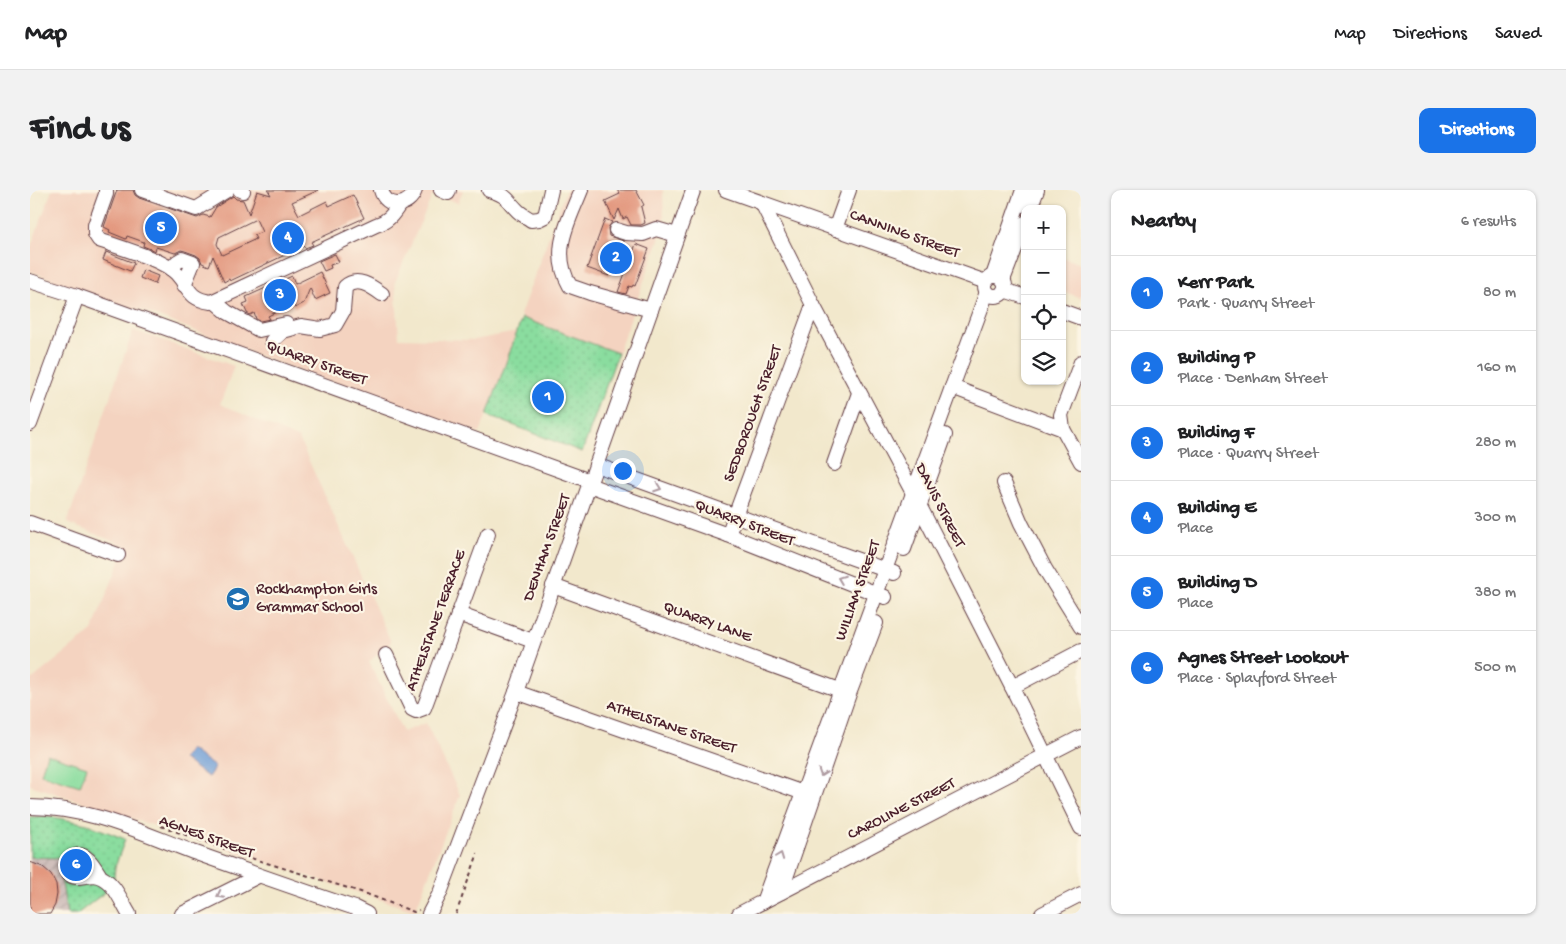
<!DOCTYPE html>
<html lang="en">
<head>
<meta charset="utf-8">
<style>
	:root { --surface:#fff; --page:#f2f2f2; --text:#202124; --muted:#757577; --line:#e0e0e0; --accent:#1a73e8 }
	body { margin:0; font-family:"Gochi Hand",sans-serif; background:var(--page); color:var(--text) }
	.controls { position:absolute; right:15px; top:15px; display:grid; overflow:hidden; border-radius:10px; box-shadow:0 1px 4px #0004 }
	.controls button { width:45px; height:45px; display:grid; place-items:center; padding:0; border:0; border-bottom:1px solid var(--line); background:var(--surface); color:var(--text); font:25px sans-serif }
	.you { position:absolute; left:592px; top:280px; width:18px; height:18px; margin:-12px; border:4px solid #fff; border-radius:50%; background:#1a73e8; box-shadow:0 0 0 8px #1a73e833 }
	.badge { display:grid; place-items:center; width:32px; height:32px; border-radius:50%; background:var(--accent); color:#fff; font-size:16px; font-weight:700 }
	.pin { position:absolute; translate:-50% -50%; border:2px solid #fff; box-shadow:0 1px 5px #0006 }
	.list { margin:0; padding:0; list-style:none }
	h2 { display:flex; justify-content:space-between; align-items:center; height:65px; margin:0; padding:0 20px; font-size:21px }
	h2 small { font-size:16px; font-weight:400; color:var(--muted) }
	.list li { display:grid; grid-template-columns:32px 1fr auto; gap:15px; align-items:center; box-sizing:border-box; height:75px; padding:0 20px; border-top:1px solid var(--line) }
	.list b { display:block; font-size:19px; white-space:nowrap }
	.list p { margin:0; font-size:16px; white-space:nowrap; color:var(--muted) }
	.list em { font-size:16px; font-style:normal; color:var(--muted) }
	.icon { flex:none; width:28px; height:28px; fill:none; stroke:currentColor; stroke-width:2; stroke-linecap:round; stroke-linejoin:round }
	.map { position:relative; flex:none; width:1051px; height:724px; overflow:hidden; border-radius:10px }
	header { display:flex; align-items:center; gap:30px; box-sizing:border-box; height:70px; padding:0 25px; background:var(--surface); border-bottom:1px solid var(--line) }
	header strong { font-size:24px }
	nav { display:flex; gap:28px; margin-inline-start:auto; font-size:18px }
	.intro { display:flex; align-items:center; justify-content:space-between; box-sizing:border-box; height:120px; padding:0 30px }
	h1 { margin:0; font-size:35px }
	.button { padding:12px 22px; border-radius:10px; background:var(--accent); color:#fff; font-size:18px; font-weight:700 }
	main { display:flex; gap:30px; padding:0 30px }
	aside { flex:1; background:var(--surface); border-radius:10px; box-shadow:0 1px 4px #0004 }
	.map>svg:first-child { display:block }
	.built { fill:#f4d3c0 }
	.industrial { fill:url(#industrial-furrows) }
	.green { fill:#8add9f; stroke:#6a7e65 }
	.park { fill:url(#park-dots); stroke:#6a7e65 }
	.water { fill:url(#water-ripples); stroke:#5c5e80 }
	.building { fill:#e3977e; fill-rule:evenodd }
	.lines { fill:none; stroke-linecap:round; stroke-linejoin:round }
	.minor-casing { stroke:#633d43; stroke-width:16 }
	.path { stroke:#633d43; stroke-width:2; stroke-dasharray:4 4; stroke-linecap:butt }
	.minor { stroke:#fff; stroke-width:14 }
	.oneway { stroke:#ae9aa0 }
	.labels { text-anchor:middle; dominant-baseline:central; stroke-width:4.5; stroke-linejoin:round; paint-order:stroke }
	.street-label { font-size:16px; fill:#4a1f2b; stroke:#fcf5e5 }
	.poi-label { font-size:16px; fill:#4a1f2b; stroke:#fcf5e5; text-anchor:start }
</style>
</head>
<body>
<header>
<strong>Map</strong>
<nav><a>Map</a><a>Directions</a><a>Saved</a></nav>
</header>
<div class="intro"><h1>Find us</h1><a class="button">Directions</a></div>
<main>
<div class="map">
<svg width="1051" height="724" viewBox="0 0 1051 724">
	<defs>
		<pattern id="industrial-furrows" width="10" height="10" patternUnits="userSpaceOnUse" patternTransform="scale(1.25)"><rect width="10" height="10" fill="#d0c0bc"/><path d="M-1 1l2-2M0 10L10 0M9 11l2-2" fill="none" stroke="#b4a5a2"/></pattern>
		<pattern id="park-dots" width="8" height="8" patternUnits="userSpaceOnUse" patternTransform="scale(1.25)"><rect width="8" height="8" fill="#8add9f"/><path d="M2 2h.1M6 6h.1" fill="none" stroke="#79bd89" stroke-width="1.8" stroke-linecap="round"/></pattern>
		<pattern id="water-ripples" width="26" height="14" patternUnits="userSpaceOnUse" patternTransform="scale(1.25)"><rect width="26" height="14" fill="#6d9cd6"/><path d="M2 4q2-2 4 0t4 0M15 11q2-2 4 0t4 0" fill="none" stroke="#5c7fae"/></pattern>
	</defs>
	<rect width="100%" height="100%" fill="#fcf5e5"/>
	<filter id="ink" filterUnits="userSpaceOnUse"><feTurbulence type="fractalNoise" baseFrequency=".02" numOctaves="2"/><feDisplacementMap in="SourceGraphic" scale="10" xChannelSelector="R" yChannelSelector="G"/><feConvolveMatrix kernelMatrix="1 2 1 2 8 2 1 2 1" color-interpolation-filters="sRGB"/></filter>
	<filter id="wash" filterUnits="userSpaceOnUse"><feTurbulence type="fractalNoise" baseFrequency=".0096" numOctaves="4" result="noise"/><feDisplacementMap in="SourceGraphic" scale="20" xChannelSelector="R" yChannelSelector="G"/><feGaussianBlur stdDeviation="1.12" result="paint"/><feColorMatrix in="noise" values="0 0 0 0 0 0 0 0 0 0 0 0 0 0 0 0 0 1.4 0 .05"/><feComposite in="paint" operator="in"/></filter>
	<g filter="url(#wash)">
		<rect width="100%" height="100%" fill="#f2e8cc"/>
		<g class="built">
			<polygon points="22,0 433,0 428,13 409,6 402,6 365,92 369,148 444,150 487,142 450,243 313,194 294,190 116,122 74,110 0,81 0,59"/>
			<polygon points="536,0 633,0 634,35 588,163 492,128 490,125"/>
			<polygon points="1032,67 1051,74 1051,108 1032,101"/>
			<polygon points="103,140 204,176 190,214 269,249 361,452 339,472 373,542 396,533 430,605 385,721 0,595 0,491 62,441 96,356 37,333"/>
		</g>
		<polygon class="industrial" points="0,667 28,668 37,724 0,724"/>
		<polygon class="green" points="17,564 57,577 50,596 11,584"/>
		<g class="park">
			<polygon points="492,128 588,163 552,262 457,225"/>
			<polygon points="18,626 57,634 95,649 85,677 83,696 47,724 37,724 28,668 0,667 0,627"/>
		</g>
		<polygon class="water" points="160,559 185,577 178,587 153,569"/>
		<g id="blocks">
			<g class="building">
				<path d="M87 0H103L105 5 109 8 167 28 173 25 180 27 186 17 203 6 206 9 213 10 219 24 227 1 241 5 238 0H289L262 12 269 25 297 11 299 16 323 5 334 28 281 52 283 55 275 58 274 56 200 91 199 89 194 92 183 66 179 76 172 73 170 68 166 65 155 61 151 60 145 63 126 57 125 61 113 56 114 52 97 46 96 49 79 42 80 40 74 37ZM226 29 232 42 224 45 226 49 192 65 187 54 189 47Z"/>
				<polygon points="587,0 606,0 614,15 611,17 615,33 611,35 601,35 597,27 593,29 589,19 584,30 575,11 590,4"/>
				<polygon points="575,29 582,32 578,38 579,46 594,51 579,86 557,78"/>
				<polygon points="606,54 619,59 605,96 603,95 602,97 599,96 596,104 588,102"/>
				<polygon points="76,62 104,73 100,81 73,70"/>
				<polygon points="305,64 309,72 300,75 301,78 294,81 289,71"/>
				<polygon points="113,80 128,86 125,94 110,88"/>
				<polygon points="290,82 300,103 285,110 280,98 274,113 265,118 263,114 238,126 240,129 230,131 226,129 224,123 220,125 217,123 213,114 218,112 216,107 262,86 265,94"/>
				<polygon points="0,672 13,677 21,684 26,694 27,704 25,715 20,724 0,724"/>
			</g>
		</g>
	</g>
	<g filter="url(#ink)">
		<use href="#blocks" fill-opacity="0" stroke="#633d43" stroke-width="1"/>
		<g class="lines">
			<g class="minor-casing">
				<g id="minor">
					<path d="M76 0V4L65 35V44L69 50C88 57 135 70 147 84 160 98 158 109 181 112L346 35C358 32 363 24 369 15"/>
					<polyline points="112,0 166,19 197,0"/>
					<polyline points="210,0 213,1"/>
					<path d="M351 0C356 19 379 18 385 0"/>
					<polyline points="411,0 418,3 419,0"/>
					<path d="M459 0C477 5 476 9 488 21 492 25 497 27 501 30L509 29 515 26 521 0"/>
					<path d="M551 0C538 33 520 61 540 96L560 103 621 120"/>
					<polyline points="696,0 956,92"/>
					<polyline points="732,13 783,115 883,303 982,497 1051,638"/>
					<polyline points="1000,19 1007,0"/>
					<polyline points="805,39 819,0"/>
					<polyline points="586,40 596,43 613,44 626,39 647,45"/>
					<polyline points="141,79 147,72 152,69 163,73 154,95"/>
					<polyline points="963,86 993,0"/>
					<circle cx="965" cy="96" r="10"/>
					<polyline points="973,90 995,33"/>
					<polyline points="0,91 47,106 560,291"/>
					<polyline points="974,100 995,107"/>
					<polyline points="184,111 197,122 229,140 256,134"/>
					<polyline points="1032,121 1051,128"/>
					<path d="M242 151 253 141 271 136 290 139 305 135 313 121 315 97C327 86 341 96 352 104"/>
					<polyline points="922,197 1033,239 1031,225 1051,172"/>
					<polyline points="0,234 47,106"/>
					<polyline points="1033,239 1051,272"/>
					<polyline points="804,274 829,203"/>
					<polyline points="566,275 864,383"/>
					<polyline points="974,293 991,333 1015,379 1051,437"/>
					<polyline points="559,295 698,345 855,407"/>
					<polyline points="0,333 88,365"/>
					<polyline points="698,345 783,115"/>
					<polyline points="874,359 915,245"/>
					<polyline points="523,396 818,503"/>
					<polyline points="428,424 503,451"/>
					<polyline points="356,465 382,519 386,521 394,518 458,344"/>
					<polyline points="982,497 1051,461"/>
					<polyline points="486,502 782,606"/>
					<path d="M0 617C58 617 110 642 163 662 217 681 270 700 325 718L337 724"/>
					<path d="M70 686C65 678 57 662 46 666 39 668 33 678 39 684 46 691 59 683 68 686 84 691 91 711 99 724"/>
					<polyline points="751,702 819,504 846,433"/>
					<polyline points="733,712 957,102"/>
					<polyline points="152,724 228,686"/>
					<polyline points="399,724 410,703 486,502 663,1"/>
					<polyline points="709,724 1051,547"/>
					<polyline points="1012,724 1051,704"/>
				</g>
			</g>
			<g class="path">
				<polyline points="131,636 211,665 334,703 384,722 389,720"/>
				<polyline points="426,724 448,663"/>
			</g>
			<use href="#minor" class="minor"/>
		</g>
		<defs><path id="oneway-chevron" d="M-2-3.5L2.5 0L-2 3.5" fill="none" stroke-width="1.6" stroke-linecap="round" stroke-linejoin="round" transform="scale(1.25)"/></defs>
		<g class="oneway">
			<use href="#oneway-chevron" transform="translate(628 298) rotate(20)"/>
			<use href="#oneway-chevron" transform="translate(811 389) rotate(-159)"/>
			<use href="#oneway-chevron" transform="translate(792 583) rotate(109)"/>
			<use href="#oneway-chevron" transform="translate(750 666) rotate(-69)"/>
			<use href="#oneway-chevron" transform="translate(190 705) rotate(153)"/>
		</g>
	</g>
	<defs>
		<g id="school-disc" transform="scale(1.25)"><circle r="9.5" fill="#1f6fb2" stroke="#fcf5e5"/><path d="M0-5L7-2L0 1L-7-2ZM-4 1L0 2.5L4 1V4Q0 6-4 4Z" fill="#fff"/></g>
	</defs>
	<g fill-rule="evenodd">
		<use href="#school-disc" x="208" y="409"/>
	</g>
	<g class="labels">
		<g class="street-label">
			<text transform="translate(874 45) rotate(20)">CANNING STREET</text>
			<text transform="translate(286 174) rotate(20)">QUARRY STREET</text>
			<text transform="translate(724 224) rotate(-70)">SEDBOROUGH STREET</text>
			<text transform="translate(909 316) rotate(63)">DAVIS STREET</text>
			<text transform="translate(714 334) rotate(21)">QUARRY STREET</text>
			<text transform="translate(518 358) rotate(-70)">DENHAM STREET</text>
			<text transform="translate(829 401) rotate(-70)">WILLIAM STREET</text>
			<text transform="translate(407 431) rotate(-70)">ATHELSTANE TERRACE</text>
			<text transform="translate(677 433) rotate(20)">QUARRY LANE</text>
			<text transform="translate(641 538) rotate(19)">ATHELSTANE STREET</text>
			<text transform="translate(872 620) rotate(-27)">CAROLINE STREET</text>
			<text transform="translate(176 648) rotate(20)">AGNES STREET</text>
		</g>
		<g class="poi-label">
			<text x="226" y="400">Rockhampton Girls<tspan x="226" dy="18">Grammar School</tspan></text>
		</g>
	</g>
</svg>
<div class="controls">
<button>+</button>
<button>−</button>
<button><svg class="icon" aria-label="locate" viewBox="0 0 24 24"><circle cx="12" cy="12" r="6"/><path d="M12 2v4M12 18v4M2 12h4M18 12h4"/></svg></button>
<button><svg class="icon" aria-label="layers" viewBox="0 0 24 24"><path d="M12 4l9 5-9 5-9-5zM3 14l9 5 9-5"/></svg></button>
</div>
<div class="you"></div>
<div class="pin badge" style="left:518px;top:207px">1</div>
<div class="pin badge" style="left:586px;top:68px">2</div>
<div class="pin badge" style="left:250px;top:105px">3</div>
<div class="pin badge" style="left:258px;top:48px">4</div>
<div class="pin badge" style="left:131px;top:38px">5</div>
<div class="pin badge" style="left:46px;top:675px">6</div>
</div>
<aside>
<h2>Nearby<small>6 results</small></h2>
<ul class="list">
<li><span class="badge">1</span><div><b>Kerr Park</b><p>Park · Quarry Street</p></div><em>80 m</em></li>
<li><span class="badge">2</span><div><b>Building P</b><p>Place · Denham Street</p></div><em>160 m</em></li>
<li><span class="badge">3</span><div><b>Building F</b><p>Place · Quarry Street</p></div><em>280 m</em></li>
<li><span class="badge">4</span><div><b>Building E</b><p>Place</p></div><em>300 m</em></li>
<li><span class="badge">5</span><div><b>Building D</b><p>Place</p></div><em>380 m</em></li>
<li><span class="badge">6</span><div><b>Agnes Street Lookout</b><p>Place · Splayford Street</p></div><em>500 m</em></li>
</ul>
</aside>
</main>
</body>
</html>
